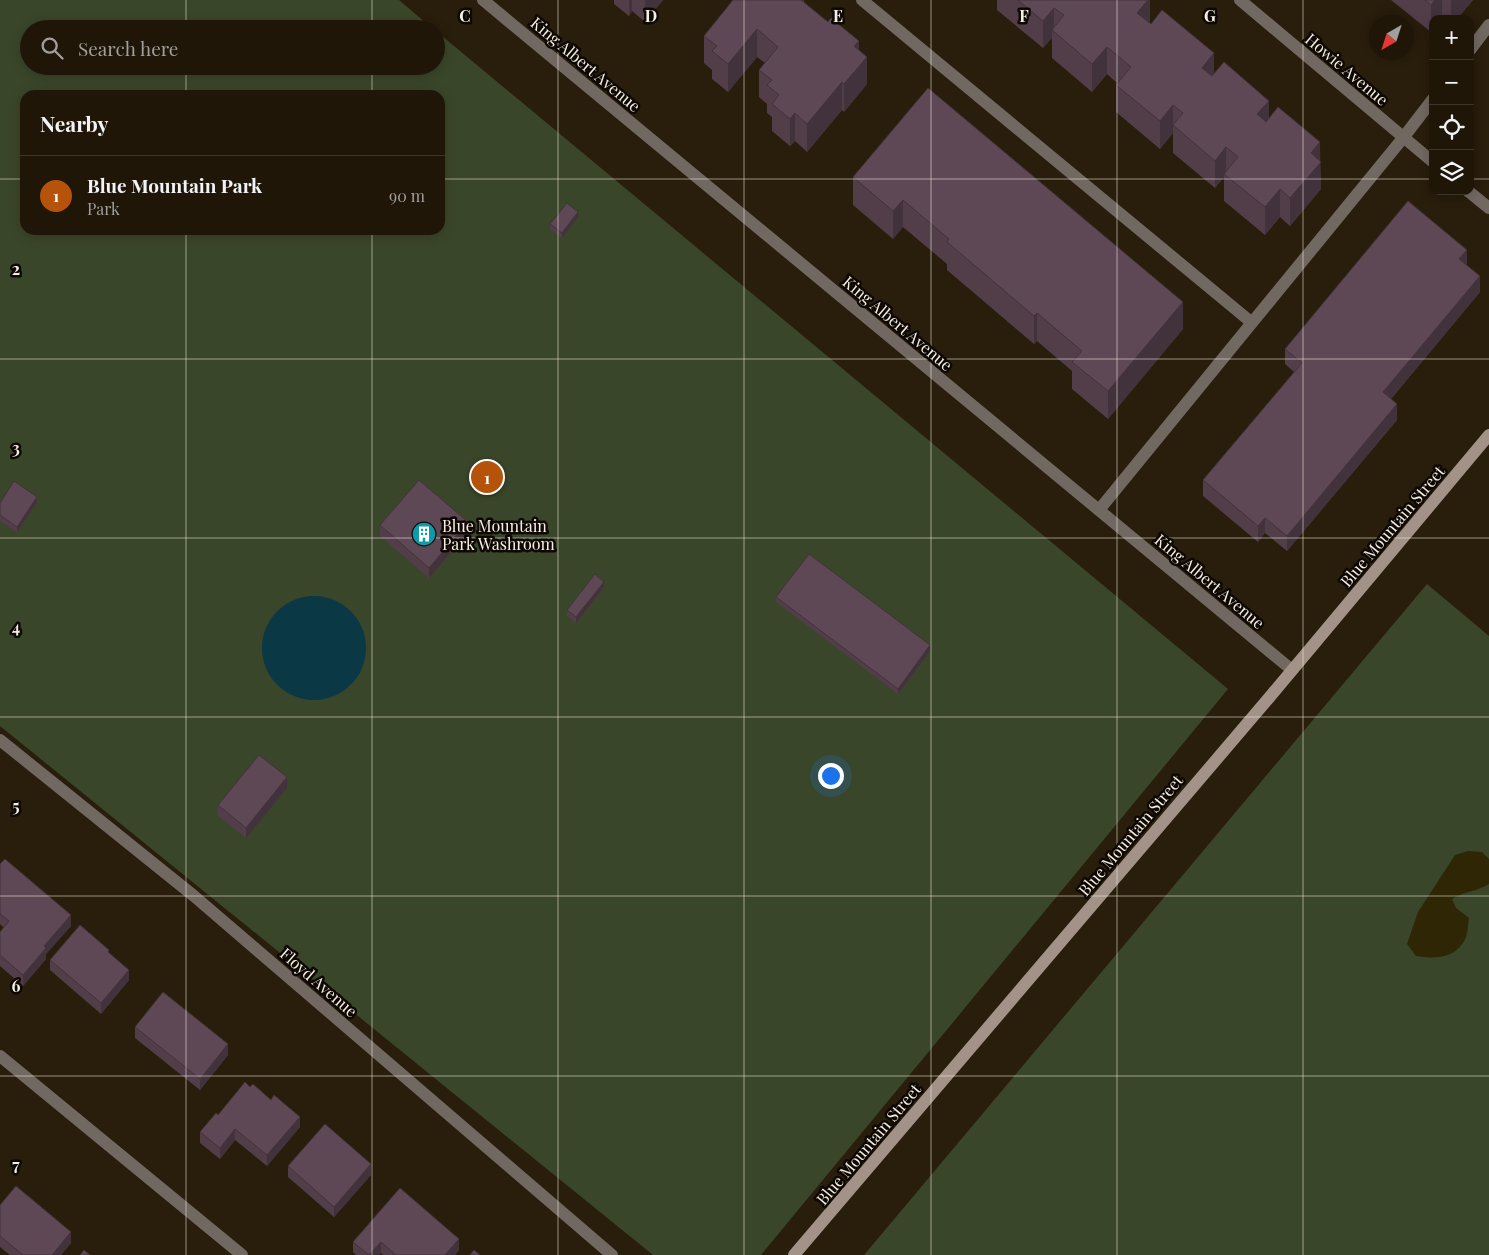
<!DOCTYPE html>
<html lang="en">
<head>
<meta charset="utf-8">
<style>
	:root { --surface:#1f1608; --page:#2c2316; --text:#f1f3f6; --muted:#a19f9c; --line:#3c3529; --accent:#b45309 }
	body { margin:0; font-family:"Playfair Display",serif; background:var(--page); color:var(--text) }
	.controls { position:absolute; right:15px; top:15px; display:grid; overflow:hidden; border-radius:10px; box-shadow:0 2px 12px #0003 }
	.controls button { width:45px; height:45px; display:grid; place-items:center; padding:0; border:0; border-bottom:1px solid var(--line); background:var(--surface); color:var(--text); font:25px sans-serif }
	.compass { position:absolute; left:1369px; top:15px; width:45px; height:45px; border-radius:50%; background:var(--surface); box-shadow:0 2px 12px #0003; rotate:219deg }
	.you { position:absolute; left:830px; top:775px; width:18px; height:18px; margin:-12px; border:4px solid #fff; border-radius:50%; background:#1a73e8; box-shadow:0 0 0 8px #1a73e833 }
	.badge { display:grid; place-items:center; width:32px; height:32px; border-radius:50%; background:var(--accent); color:#fff; font-size:16px; font-weight:700 }
	.pin { position:absolute; translate:-50% -50%; border:2px solid #fff; box-shadow:0 1px 5px #0006 }
	.list { margin:0; padding:0; list-style:none }
	h2 { display:flex; justify-content:space-between; align-items:center; height:65px; margin:0; padding:0 20px; font-size:21px }
	h2 small { font-size:16px; font-weight:400; color:var(--muted) }
	.list li { display:grid; grid-template-columns:32px 1fr auto; gap:15px; align-items:center; box-sizing:border-box; height:80px; padding:0 20px; border-top:1px solid var(--line) }
	.list b { display:block; font-size:19px; white-space:nowrap }
	.list p { margin:0; font-size:16px; white-space:nowrap; color:var(--muted) }
	.list em { font-size:16px; font-style:normal; color:var(--muted) }
	.icon { flex:none; width:28px; height:28px; fill:none; stroke:currentColor; stroke-width:2; stroke-linecap:round; stroke-linejoin:round }
	.map { position:relative; flex:none; width:1489px; height:1255px; overflow:hidden }
	.search { position:absolute; background:var(--surface); box-shadow:0 2px 12px #0003; left:20px; top:20px; width:425px; height:55px; display:flex; align-items:center; gap:12px; box-sizing:border-box; padding:0 18px; border-radius:28px; color:var(--muted); font-size:19px }
	.panel { position:absolute; background:var(--surface); box-shadow:0 2px 12px #0003; left:20px; top:90px; width:425px; height:145px; border-radius:15px }
	.map>svg:first-child { display:block }
	.green { fill:#3a4629; fill-rule:evenodd }
	.sand { fill:#2f2605 }
	.water { fill:#0a3845 }
	.lines { fill:none; stroke-linecap:round; stroke-linejoin:round }
	.service { stroke:#726862; stroke-width:12 }
	.minor { stroke:#726862; stroke-width:12 }
	.secondary { stroke:#a29288; stroke-width:12 }
	.wall { fill:#513e49 }
	.shaded-wall { fill:#42323c }
	.building { fill:#5e4855; stroke:#42323c }
	.grid { fill:none; stroke:#f6eee2; stroke-width:1; stroke-opacity:0.55 }
	.labels { text-anchor:middle; dominant-baseline:central; stroke-width:5; stroke-linejoin:round; paint-order:stroke }
	.street-label { font-size:16px; fill:#f6eee2; stroke:#0e0803 }
	.poi-label { font-size:16px; fill:#f6eee2; stroke:#0e0803; text-anchor:start }
	.grid-label { font-size:16px; text-anchor:middle; font-weight:bold; fill:#f6eee2; stroke:#0e0803; stroke-width:5; stroke-linejoin:round; paint-order:stroke }
</style>
</head>
<body>
<div class="map">
<svg width="1489" height="1255" viewBox="0 0 1489 1255">
	<rect width="100%" height="100%" fill="#291d0b"/>
	<g class="green">
		<path d="M0 0H399L433 29H29V66H436V31L1228 689 761 1255H653L0 726ZM25 95H440V230H25Z"/>
		<polygon points="1427,584 1489,636 1489,1255 864,1255"/>
	</g>
	<path class="sand" d="M1468 851 1482 852 1489 859V884C1477 892 1464 891 1452 899L1456 908 1469 918C1468 924 1468 932 1466 937 1457 959 1435 959 1416 956L1407 944 1418 912 1455 855Z"/>
	<circle class="water" cx="314" cy="648" r="52"/>
	<g class="lines">
		<g class="service">
			<polyline points="862,0 1251,322"/>
			<polyline points="1470,50 1489,25"/>
			<polyline points="1099,510 1403,138 1433,99"/>
			<polyline points="0,1056 242,1255"/>
		</g>
		<g class="minor">
			<polyline points="483,0 1292,670"/>
			<polyline points="1240,0 1433,162"/>
			<polyline points="1468,191 1489,208"/>
			<polyline points="0,740 194,896 612,1255"/>
		</g>
		<polyline class="secondary" points="794,1255 1268,699 1489,435"/>
	</g>
	<g class="wall">
		<polygon points="614,0 663,0 645,22 632,11 629,16 614,4"/>
		<polygon points="804,0 804,2 859,50 867,84 844,112 842,110 807,152 795,141 790,146 772,131 772,117 767,113 767,104 759,97 759,70 765,63 757,57 728,92 712,79 712,70 704,63 704,36"/>
		<polygon points="997,0 1150,0 1150,23 1269,118 1320,161 1321,189 1290,226 1280,217 1265,235 1224,201 1224,177 1215,188 1173,153 1173,133 1160,149 1116,112 1116,85 1117,83 1107,74 1092,92 1052,58 1052,38 1043,48 997,10"/>
		<polygon points="1391,0 1473,0 1457,19 1433,19 1433,30 1431,32"/>
		<polygon points="853,177 1183,329 1108,419 1072,389 1072,371 1037,341 1034,344 947,270 947,264 903,227 893,239 853,205"/>
		<polygon points="578,217 562,238 550,229 550,224"/>
		<polygon points="1467,265 1480,292 1391,399 1397,420 1287,551 1265,533 1258,542 1203,496 1203,480 1294,372 1285,364 1285,349"/>
		<polygon points="37,502 17,532 0,521 0,503"/>
		<polygon points="380,525 468,533 429,578 380,536"/>
		<polygon points="604,587 576,623 567,616 567,610"/>
		<polygon points="776,597 930,651 898,694 776,602"/>
		<polygon points="287,788 246,838 218,816 218,805"/>
		<polygon points="0,864 71,926 46,954 46,959 23,986 0,966 0,932 4,928 0,924"/>
		<polygon points="109,953 129,980 101,1014 50,970 50,960"/>
		<polygon points="135,1027 228,1055 200,1090 135,1038"/>
		<polygon points="250,1087 300,1127 267,1166 235,1140 220,1159 200,1143 200,1132"/>
		<polygon points="288,1166 371,1175 334,1217 288,1177"/>
		<polygon points="400,1188 459,1250 455,1255 383,1255 381,1253 379,1255 356,1255 353,1252 353,1242"/>
		<polygon points="0,1205 71,1243 61,1255 10,1255 0,1247"/>
	</g>
	<g class="shaded-wall">
		<polygon points="629,0 632,0 632,11 629,16"/>
		<polygon points="645,0 663,0 645,22"/>
		<polygon points="1148,0 1150,0 1150,25 1137,13"/>
		<polygon points="1435,0 1442,0 1442,19 1433,19 1433,30 1431,32 1431,5"/>
		<polygon points="1451,0 1473,0 1457,19 1451,19"/>
		<polygon points="1054,8 1054,33 1052,30 1052,38 1043,48 1043,21"/>
		<polygon points="757,29 757,57 728,92 728,64"/>
		<polygon points="859,41 859,67 867,57 867,84 844,112 844,84 854,46"/>
		<polygon points="1107,47 1107,74 1092,92 1092,64"/>
		<polygon points="1214,53 1214,81 1202,68"/>
		<polygon points="842,82 842,110 807,152 807,124"/>
		<polygon points="1269,101 1269,128 1257,114"/>
		<polygon points="1173,105 1173,126 1173,125 1173,133 1160,149 1160,121"/>
		<polygon points="795,113 795,141 790,146 790,119"/>
		<polygon points="1320,142 1321,189 1290,226 1290,198 1311,153"/>
		<polygon points="1226,147 1226,175 1224,174 1224,177 1215,188 1215,161"/>
		<polygon points="1280,189 1280,217 1265,235 1265,207"/>
		<polygon points="903,200 903,227 893,239 893,211"/>
		<polygon points="578,212 578,217 562,238 562,233"/>
		<polygon points="1467,250 1467,266 1459,259"/>
		<polygon points="1480,276 1480,292 1383,408 1383,392"/>
		<polygon points="1183,302 1183,329 1108,419 1108,391"/>
		<polygon points="1037,313 1037,341 1034,344 1034,316"/>
		<polygon points="1397,404 1397,420 1287,551 1287,536"/>
		<polygon points="37,497 37,502 17,532 17,527"/>
		<polygon points="1265,518 1265,533 1258,542 1258,526"/>
		<polygon points="468,522 468,533 429,578 429,568"/>
		<polygon points="604,582 604,587 576,623 576,617"/>
		<polygon points="930,645 930,651 898,694 898,689"/>
		<polygon points="287,777 287,788 246,838 246,828"/>
		<polygon points="71,915 71,926 46,954 46,959 23,986 23,975 44,946"/>
		<polygon points="129,970 129,980 101,1014 101,1003"/>
		<polygon points="228,1044 228,1055 200,1090 200,1079"/>
		<polygon points="300,1117 300,1127 267,1166 267,1155"/>
		<polygon points="235,1129 235,1140 220,1159 220,1148"/>
		<polygon points="371,1164 371,1175 334,1217 334,1207"/>
		<polygon points="71,1232 71,1243 61,1255 52,1255"/>
		<polygon points="459,1239 459,1250 455,1255 445,1255"/>
		<polygon points="381,1242 381,1253 379,1255 370,1255"/>
	</g>
	<g class="building">
		<polygon points="733,0 801,0 828,22 831,18 859,41 854,46 867,57 844,84 842,82 807,124 795,113 790,119 772,104 779,95 767,85 772,80 759,70 778,47 757,29 728,64 712,51 717,46 704,36"/>
		<polygon points="1018,0 1148,0 1137,13 1151,24 1162,10 1214,53 1202,68 1212,76 1224,62 1269,101 1257,114 1266,122 1278,107 1320,142 1311,153 1321,162 1290,198 1280,189 1265,207 1224,174 1238,157 1226,147 1215,161 1173,125 1183,113 1173,105 1160,121 1116,85 1131,67 1107,47 1092,64 1052,30 1064,15 1054,8 1043,21"/>
		<polygon points="1425,0 1435,0 1431,5"/>
		<polygon points="928,88 1183,302 1108,391 1072,362 1082,351 1037,313 1034,316 947,242 949,239 903,200 893,211 853,177"/>
		<polygon points="1408,201 1467,250 1459,259 1480,276 1383,392 1397,404 1287,536 1265,518 1258,526 1203,480 1302,363 1285,349"/>
		<polygon points="567,203 578,212 562,233 550,224"/>
		<polygon points="419,480 468,522 429,568 380,525"/>
		<polygon points="14,481 37,497 17,527 0,515 0,503"/>
		<polygon points="809,554 930,645 898,689 776,597"/>
		<polygon points="595,574 604,582 576,617 567,610"/>
		<polygon points="259,755 287,777 246,828 218,805"/>
		<polygon points="5,859 71,915 44,946 46,948 23,975 0,955 0,932 9,921 0,914 0,864"/>
		<polygon points="80,925 109,950 108,952 129,970 101,1003 50,960"/>
		<polygon points="163,992 228,1044 200,1079 135,1027"/>
		<polygon points="245,1082 250,1087 253,1084 271,1100 274,1095 300,1117 267,1155 235,1129 220,1148 200,1132 216,1113 218,1115"/>
		<polygon points="325,1124 371,1164 334,1207 288,1166"/>
		<polygon points="16,1186 71,1232 52,1255 23,1255 0,1236 0,1205"/>
		<polygon points="400,1188 459,1239 445,1255 396,1255 381,1242 369,1255 353,1242"/>
		<polygon points="84,1250 90,1255 80,1255"/>
		<polygon points="474,1250 480,1255 470,1255"/>
	</g>
	<path class="grid" d="M186 0V29M372 0V29M558 0V1255M744 0V1255M931 0V1255M1117 0V1255M1303 0V1255M186 66V95M372 66V95M0 179H25M440 179H1433M1470 179H1489M186 230V1255M372 230V1255M0 359H1489M0 538H1489M0 717H1489M0 896H1489M0 1076H1489"/>
	<defs>
		<g id="building-disc" transform="scale(1.25)"><circle r="9.5" fill="#0f9aa8" stroke="#0e0803"/><path d="M-4-6H4V6H1V3H-1V6H-4ZM-2.5-4.3h1.7v1.8h-1.7ZM.8-4.3h1.7v1.8H.8ZM-2.5-1h1.7V.8h-1.7ZM.8-1h1.7V.8H.8Z" fill="#fff"/></g>
	</defs>
	<g fill-rule="evenodd">
		<use href="#building-disc" x="424" y="534"/>
	</g>
	<g class="labels">
		<g class="street-label">
			<text transform="translate(586 64) rotate(40)">King Albert Avenue</text>
			<text transform="translate(1347 69) rotate(40)">Howie Avenue</text>
			<text transform="translate(898 323) rotate(40)">King Albert Avenue</text>
			<text transform="translate(1392 526) rotate(-50)">Blue Mountain Street</text>
			<text transform="translate(1210 581) rotate(40)">King Albert Avenue</text>
			<text transform="translate(1130 835) rotate(-50)">Blue Mountain Street</text>
			<text transform="translate(319 982) rotate(41)">Floyd Avenue</text>
			<text transform="translate(868 1144) rotate(-50)">Blue Mountain Street</text>
		</g>
		<g class="poi-label">
			<text x="442" y="525">Blue Mountain<tspan x="442" dy="18">Park Washroom</tspan></text>
		</g>
	</g>
	<g class="grid-label">
		<text x="465" y="22">C</text>
		<text x="651" y="22">D</text>
		<text x="838" y="22">E</text>
		<text x="1024" y="22">F</text>
		<text x="1210" y="22">G</text>
		<text x="16" y="275">2</text>
		<text x="16" y="454">3</text>
		<text x="16" y="633">4</text>
		<text x="16" y="812">5</text>
		<text x="16" y="992">6</text>
		<text x="16" y="1171">7</text>
	</g>
</svg>
<div class="controls">
<button>+</button>
<button>−</button>
<button><svg class="icon" aria-label="locate" viewBox="0 0 24 24"><circle cx="12" cy="12" r="6"/><path d="M12 2v4M12 18v4M2 12h4M18 12h4"/></svg></button>
<button><svg class="icon" aria-label="layers" viewBox="0 0 24 24"><path d="M12 4l9 5-9 5-9-5zM3 14l9 5 9-5"/></svg></button>
</div>
<svg class="compass" viewBox="-18 -18 36 36"><path d="M0-13l5 13h-10z" fill="#e53935"/><path d="M0 13l5-13h-10z" fill="#a19f9c"/></svg>
<div class="you"></div>
<div class="pin badge" style="left:487px;top:477px">1</div>
<div class="search"><svg class="icon" aria-label="search" viewBox="0 0 24 24"><circle cx="10" cy="10" r="6"/><path d="M15 15l6 6"/></svg>Search here</div>
<section class="panel">
<h2>Nearby<small></small></h2>
<ul class="list">
<li><span class="badge">1</span><div><b>Blue Mountain Park</b><p>Park</p></div><em>90 m</em></li>
</ul>
</section>
</div>
</body>
</html>
